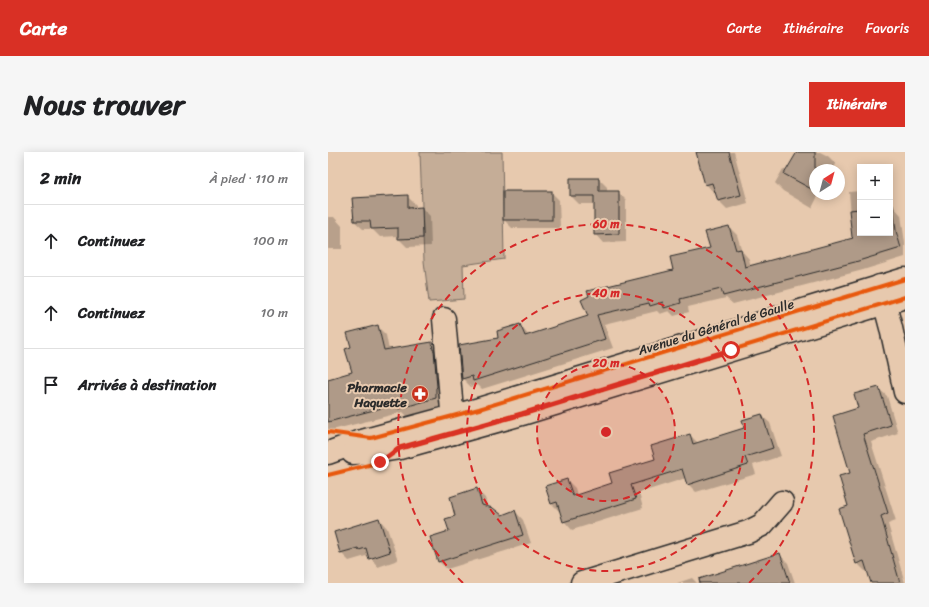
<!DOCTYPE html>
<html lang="fr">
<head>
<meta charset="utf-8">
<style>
	:root { --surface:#fff; --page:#f6f6f6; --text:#202124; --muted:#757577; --line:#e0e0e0; --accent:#d93025 }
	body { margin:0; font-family:Sriracha,sans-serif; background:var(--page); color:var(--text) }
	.controls { position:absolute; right:12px; top:12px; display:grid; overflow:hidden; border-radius:0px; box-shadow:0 2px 10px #0003 }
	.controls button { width:36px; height:36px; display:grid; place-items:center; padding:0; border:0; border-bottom:1px solid var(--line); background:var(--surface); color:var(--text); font:20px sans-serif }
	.compass { position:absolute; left:481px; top:12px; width:36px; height:36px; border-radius:50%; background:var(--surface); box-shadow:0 2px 10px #0003; rotate:36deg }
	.stop { position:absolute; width:12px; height:12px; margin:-9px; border:3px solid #d93025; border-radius:50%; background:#fff }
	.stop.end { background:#d93025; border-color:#fff; box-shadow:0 1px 4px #0008 }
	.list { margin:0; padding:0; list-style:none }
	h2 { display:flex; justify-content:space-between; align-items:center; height:52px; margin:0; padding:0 16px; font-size:17px }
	h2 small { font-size:13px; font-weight:400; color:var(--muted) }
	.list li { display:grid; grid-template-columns:26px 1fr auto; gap:12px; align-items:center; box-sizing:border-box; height:72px; padding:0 16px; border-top:1px solid var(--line) }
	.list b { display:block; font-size:15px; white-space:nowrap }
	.list em { font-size:13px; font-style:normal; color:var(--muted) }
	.icon { flex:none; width:22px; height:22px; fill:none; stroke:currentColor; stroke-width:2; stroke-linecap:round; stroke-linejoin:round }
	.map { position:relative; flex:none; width:577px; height:431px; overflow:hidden; border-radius:0px }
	header { display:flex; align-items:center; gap:24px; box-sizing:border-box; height:56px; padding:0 20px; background:var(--accent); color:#fff }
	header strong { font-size:19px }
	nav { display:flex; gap:22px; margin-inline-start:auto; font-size:14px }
	.intro { display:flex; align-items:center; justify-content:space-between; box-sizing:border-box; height:96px; padding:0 24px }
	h1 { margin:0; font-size:28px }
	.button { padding:10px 18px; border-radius:0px; background:var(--accent); color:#fff; font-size:14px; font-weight:700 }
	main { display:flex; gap:24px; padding:0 24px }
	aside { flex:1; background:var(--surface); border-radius:0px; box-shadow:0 2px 10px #0003 }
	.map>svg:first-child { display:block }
	.green { fill:#c5ad97; stroke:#786c61 }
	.shadow { fill:#0003 }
	.building { fill:#af9a88; stroke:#2b2b2b }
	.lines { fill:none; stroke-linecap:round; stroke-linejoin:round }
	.minor-casing { stroke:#2b2b2b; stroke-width:25 }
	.major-casing { stroke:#2b2b2b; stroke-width:25 }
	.minor { stroke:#e7c9ae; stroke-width:22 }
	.major { stroke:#e7c9ae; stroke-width:22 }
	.cycleway-casing { stroke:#e7c9ae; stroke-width:6 }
	.cycleway { stroke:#e8590c; stroke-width:4 }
	.route { stroke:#d93025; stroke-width:5 }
	.ring { fill:none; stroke:#d62828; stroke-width:2; stroke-dasharray:7 5 }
	.labels { text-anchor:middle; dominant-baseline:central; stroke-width:4; stroke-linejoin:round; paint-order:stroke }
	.street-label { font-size:13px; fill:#2b2b2b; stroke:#e7c9ae }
	.poi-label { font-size:13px; font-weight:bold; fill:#2b2b2b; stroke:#e7c9ae; text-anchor:end }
	.centre { fill:#d62828; stroke:#e7c9ae; stroke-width:2 }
	.ring-label { font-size:12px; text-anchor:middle; font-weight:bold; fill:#d62828; stroke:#e7c9ae; stroke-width:4; stroke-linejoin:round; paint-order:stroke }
</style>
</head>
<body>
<header>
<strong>Carte</strong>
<nav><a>Carte</a><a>Itinéraire</a><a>Favoris</a></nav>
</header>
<div class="intro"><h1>Nous trouver</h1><a class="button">Itinéraire</a></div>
<main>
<aside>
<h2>2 min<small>À pied · 110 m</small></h2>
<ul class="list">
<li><svg class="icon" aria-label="ahead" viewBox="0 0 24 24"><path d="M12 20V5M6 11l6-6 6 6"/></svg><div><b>Continuez</b></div><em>100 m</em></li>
<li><svg class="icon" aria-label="ahead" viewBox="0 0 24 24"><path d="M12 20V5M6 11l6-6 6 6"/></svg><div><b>Continuez</b></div><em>10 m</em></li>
<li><svg class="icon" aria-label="arrive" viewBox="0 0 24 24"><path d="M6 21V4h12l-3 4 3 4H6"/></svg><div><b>Arrivée à destination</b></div></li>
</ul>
</aside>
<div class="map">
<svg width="577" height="431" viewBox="0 0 577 431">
	<rect width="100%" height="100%" fill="#e7c9ae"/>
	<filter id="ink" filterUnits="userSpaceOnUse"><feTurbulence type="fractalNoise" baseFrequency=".025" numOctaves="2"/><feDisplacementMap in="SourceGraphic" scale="8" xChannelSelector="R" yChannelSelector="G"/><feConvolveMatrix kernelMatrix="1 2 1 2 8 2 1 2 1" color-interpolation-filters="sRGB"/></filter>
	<g filter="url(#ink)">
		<polygon class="green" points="92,0 174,0 176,107 135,113 136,147 101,150 96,109"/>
		<g class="shadow">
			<polygon points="369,0 406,0 420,51 399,57 391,49 388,40 386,41 378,32"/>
			<polygon points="470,0 492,0 500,4 508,12 505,18 487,18 487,42 491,42 484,56 455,39 447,31 455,17 459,19"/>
			<polygon points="271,27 279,35 279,40 290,40 298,48 298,90 275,91 267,82 267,52 251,52 243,44"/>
			<polygon points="532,39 532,81 562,81 562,54 565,54 573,63 577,91 577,105 535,118 405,152 398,146 360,155 361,160 346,164 341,159 332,162 329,159 276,172 285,196 154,237 150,233 143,235 135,227 171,187 192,173 201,184 261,164 346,118 383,96 401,75 409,83 414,99 421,107 423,114 527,86 525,85 521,40"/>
			<polygon points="223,40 231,48 232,76 184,76 176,68"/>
			<polygon points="79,44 88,53 88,57 94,56 102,64 103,94 79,95 71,87 71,84 52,85 44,77 35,77 26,69"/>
			<polygon points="0,65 6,65 14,74 14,97 0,97"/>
			<polygon points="50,175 58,183 61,198 104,191 112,200 116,254 79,264 75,260 0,279 0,228 25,221 24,196"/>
			<polygon points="550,236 559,244 570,281 543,290 568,369 560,372 577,431 544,431 540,418 537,419 529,411 521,355 523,321 532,257"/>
			<polygon points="433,263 442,271 453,304 425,313 428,322 368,340 360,332 358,326 311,341 315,356 244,378 236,369 232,360 224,352 239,328 247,336 249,343 285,332 328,308 362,283 370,291 418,276"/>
			<polygon points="149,338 157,346 160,356 174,364 187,359 195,368 203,391 119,417 110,409 129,364"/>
			<polygon points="51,367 59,376 70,408 50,415 42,405 40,406 38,404 21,409 13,401 7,381"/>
			<polygon points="452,403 460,411 467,431 369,431"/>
			<polygon points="364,426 369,431 349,431"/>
		</g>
		<g class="building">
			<polygon points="368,0 401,0 413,43 390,49 384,31 377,33"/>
			<polygon points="469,0 487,0 487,39 456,22"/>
			<polygon points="242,26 271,26 271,39 291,39 291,82 266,83 266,44 242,44"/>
			<rect x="175" y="39" width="49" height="29"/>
			<polygon points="80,43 80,56 94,55 95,86 70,87 70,76 43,77 42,69 26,69 24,46"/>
			<polygon points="562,53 565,53 568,79 573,96 527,110 395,144 393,137 352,147 353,151 336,156 335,150 322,154 321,151 269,163 277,187 145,229 144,224 134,227 131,193 170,186 169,179 192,172 197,184 260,164 253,148 261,144 259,139 345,118 342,105 382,96 377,80 401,74 408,98 413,97 417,115 525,86 524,85 521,58 532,57 532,81 562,81"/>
			<polygon points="50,173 56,198 104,190 105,198 106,198 109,235 108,236 108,246 70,257 69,252 0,270 0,227 24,220 17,197 23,195 19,181"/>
			<polygon points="551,235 563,273 535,282 560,361 553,364 572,431 543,431 536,409 528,412 511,357 520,354 511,324 522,321 505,264 530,256 526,242"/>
			<polygon points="434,262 445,296 417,305 420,313 359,333 354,317 303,333 308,347 235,370 229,350 223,352 217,334 239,327 245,344 284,331 281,321 327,307 323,294 362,282 365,292 416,276 414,268"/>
			<polygon points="149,336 154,353 165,356 174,363 187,358 195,383 110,410 102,385 121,379 117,367 127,364 122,345"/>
			<polygon points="51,366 62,400 41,407 38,396 31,398 30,396 12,401 6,380"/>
			<polygon points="452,401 462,431 372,431 371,427"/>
		</g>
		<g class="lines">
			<g class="minor-casing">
				<g id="minor">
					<polyline points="552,134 563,176 577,240"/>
					<polyline points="116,167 126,281"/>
					<polyline points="254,431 420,380 434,373 454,350"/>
				</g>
			</g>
			<g class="major-casing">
				<g id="major">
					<polyline points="0,301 30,290 151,257 577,127"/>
					<polyline points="25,301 47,300 72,296 194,262 577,145"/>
				</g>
			</g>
			<use href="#minor" class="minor"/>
			<use href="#major" class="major"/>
			<g class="cycleway-casing">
				<g id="cycleway">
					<polyline points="0,280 43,286 151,257 577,127"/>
					<polyline points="0,323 53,310 72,296 194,262 577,145"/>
				</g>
			</g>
			<use href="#cycleway" class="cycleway"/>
		</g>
	</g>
	<g class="lines" filter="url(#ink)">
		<polyline class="route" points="52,310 72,296 194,262 403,198"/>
	</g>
	<circle cx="278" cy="280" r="69" fill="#d62828" fill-opacity=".12"/>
	<g class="ring">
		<circle cx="278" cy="280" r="69"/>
		<circle cx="278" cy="280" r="139"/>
		<path d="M135 431A208 208 0 1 1 421 431"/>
	</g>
	<defs>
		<g id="pharmacy-disc" transform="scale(0.9)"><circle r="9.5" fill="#c8321e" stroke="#e7c9ae"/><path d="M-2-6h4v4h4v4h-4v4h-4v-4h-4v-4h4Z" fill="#fff"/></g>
	</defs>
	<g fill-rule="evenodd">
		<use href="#pharmacy-disc" x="92" y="242"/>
	</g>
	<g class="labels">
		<g class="street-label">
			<text transform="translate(388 175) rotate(-17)">Avenue du Général de Gaulle</text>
		</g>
		<g class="poi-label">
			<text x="79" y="235">Pharmacie<tspan x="79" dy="15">Haquette</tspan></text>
		</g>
	</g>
	<circle cx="278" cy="280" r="6" class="centre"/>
	<g class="ring-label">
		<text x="278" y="76">60 m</text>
		<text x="278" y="145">40 m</text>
		<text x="278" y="215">20 m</text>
	</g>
</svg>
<div class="controls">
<button>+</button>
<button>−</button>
</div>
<svg class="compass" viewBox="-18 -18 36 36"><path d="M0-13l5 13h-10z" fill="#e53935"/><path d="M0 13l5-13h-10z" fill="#757577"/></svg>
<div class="stop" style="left:403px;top:198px"></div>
<div class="stop end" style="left:52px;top:310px"></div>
</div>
</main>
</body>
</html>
